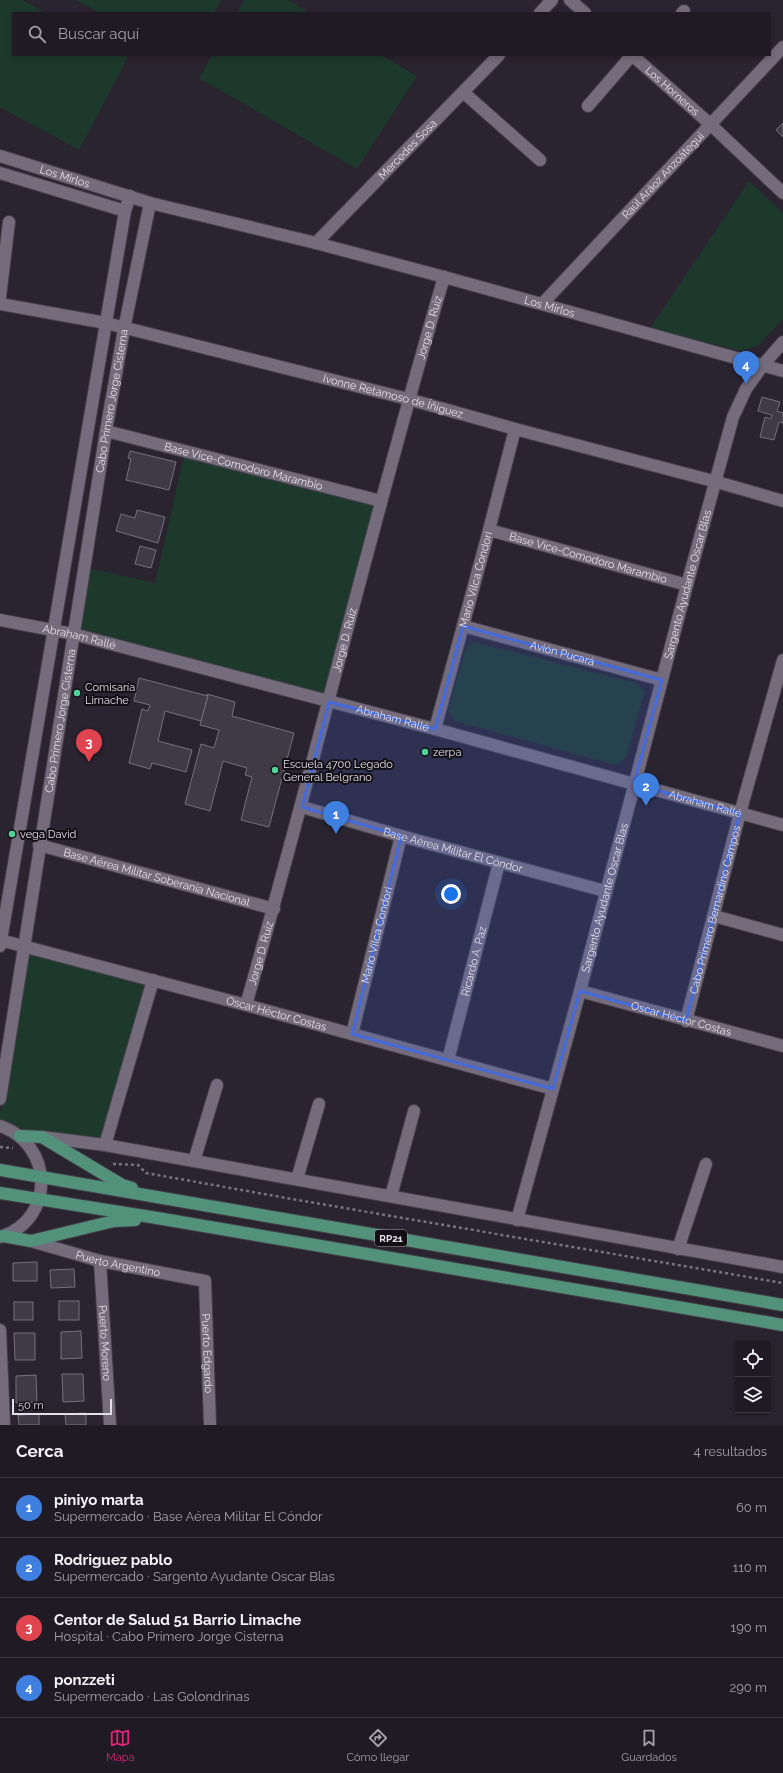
<!DOCTYPE html>
<html lang="es">
<head>
<meta charset="utf-8">
<style>
	:root { --surface:#201a24; --page:#28232c; --text:#f1f3f6; --muted:#a2a1a6; --line:#3d3841; --accent:#db2777 }
	body { margin:0; font-family:Raleway,sans-serif; background:var(--page); color:var(--text) }
	.controls { position:absolute; right:12px; bottom:12px; display:grid; overflow:hidden; border-radius:0px; box-shadow:0 2px 6px #0003 }
	.controls button { width:36px; height:36px; display:grid; place-items:center; padding:0; border:0; border-bottom:1px solid var(--line); background:var(--surface); color:var(--text); font:20px sans-serif }
	.scale { position:absolute; left:12px; bottom:10px; width:100px; box-sizing:border-box; padding-left:4px; border:2px solid #e3dfe8; border-top:0; font-size:11px; line-height:14px; white-space:nowrap; color:#e3dfe8; -webkit-text-stroke:3px #110e14; paint-order:stroke }
	.you { position:absolute; left:451px; top:894px; width:14px; height:14px; margin:-10px; border:3px solid #fff; border-radius:50%; background:#1a73e8; box-shadow:0 0 0 6px #1a73e833 }
	.badge { display:grid; place-items:center; width:26px; height:26px; border-radius:50%; background:var(--accent); color:#fff; font-size:13px; font-weight:700 }
	.pin { position:absolute; translate:-50% -33px; filter:drop-shadow(0 1px 2px #0008) }
	.pin::after { content:''; position:absolute; top:21px; width:14px; height:12px; background:inherit; clip-path:polygon(0 0,100% 0,50% 100%) }
	.list { margin:0; padding:0; list-style:none }
	h2 { display:flex; justify-content:space-between; align-items:center; height:52px; margin:0; padding:0 16px; font-size:17px }
	h2 small { font-size:13px; font-weight:400; color:var(--muted) }
	.list li { display:grid; grid-template-columns:26px 1fr auto; gap:12px; align-items:center; box-sizing:border-box; height:60px; padding:0 16px; border-top:1px solid var(--line) }
	.list b { display:block; font-size:15px; white-space:nowrap }
	.list p { margin:0; font-size:13px; white-space:nowrap; color:var(--muted) }
	.list em { font-size:13px; font-style:normal; color:var(--muted) }
	.icon { flex:none; width:22px; height:22px; fill:none; stroke:currentColor; stroke-width:2; stroke-linecap:round; stroke-linejoin:round }
	.map { position:relative; flex:none; width:783px; height:1425px; overflow:hidden }
	.search { position:absolute; background:var(--surface); box-shadow:0 2px 6px #0003; left:12px; right:12px; top:12px; height:44px; display:flex; align-items:center; gap:10px; box-sizing:border-box; padding:0 14px; border-radius:0px; color:var(--muted); font-size:15px }
	.sheet { height:292px; background:var(--surface) }
	nav { display:flex; justify-content:space-around; align-items:center; box-sizing:border-box; height:56px; border-top:1px solid var(--line); background:var(--surface); font-size:11px; color:var(--muted) }
	nav a { display:grid; justify-items:center; gap:2px }
	nav .on { color:var(--accent) }
	.map>svg:first-child { display:block }
	.green { fill:#1d392b }
	.building { fill:#403a47; stroke:#766f7e }
	.lines { fill:none; stroke-linecap:round; stroke-linejoin:round }
	.minor-casing { stroke:#443f4a; stroke-width:14 }
	.major-casing { stroke:#443f4a; stroke-width:14 }
	.path { stroke:#79737e; stroke-width:2.5; stroke-dasharray:3 3; stroke-linecap:butt }
	.minor { stroke:#746c7c; stroke-width:12 }
	.major { stroke:#52927b; stroke-width:12 }
	.marked { fill:#456bdb; fill-opacity:0.2; stroke:#456bdb; stroke-width:3; stroke-linejoin:round }
	.poi-dot { fill:#51d398; stroke:#110e14; stroke-width:1.5 }
	.labels { text-anchor:middle; dominant-baseline:central; stroke-width:4; stroke-linejoin:round; paint-order:stroke }
	.shield { fill:#110e14; stroke:#a4a0a8; stroke-width:1 }
	.shield-label { font-size:10px; font-weight:bold; fill:#e3dfe8 }
	.street-label { font-size:11px; fill:#e3dfe8; stroke:#110e14 }
	.poi-label { font-size:11px; fill:#e3dfe8; stroke:#110e14; text-anchor:start }
</style>
</head>
<body>
<div class="map">
<svg width="783" height="1425" viewBox="0 0 783 1425">
	<rect width="100%" height="100%" fill="#2a2330"/>
	<g class="green">
		<polygon points="0,0 22,0 46,13 13,13 13,55 124,55 128,57 79,150 0,107"/>
		<polygon points="76,0 221,0 214,13 100,13"/>
		<polygon points="244,0 288,0 310,13 237,13"/>
		<polygon points="212,55 381,55 417,76 357,169 199,78"/>
		<polygon points="749,181 783,213 783,319 759,345 742,351 650,328"/>
		<polygon points="185,452 381,502 329,701 76,632 87,568 155,583"/>
		<polygon points="474,642 636,683 645,691 626,758 616,765 455,721 448,711 466,647"/>
		<polygon points="25,946 150,981 105,1145 20,1134 0,1125 0,1113"/>
	</g>
	<g class="building">
		<polygon points="783,123 783,137 776,130"/>
		<polygon points="762,397 780,402 777,411 783,413 783,423 779,422 774,440 760,437 765,417 771,419 772,415 758,411"/>
		<polygon points="130,451 176,462 169,490 126,480 131,459 128,458"/>
		<polygon points="137,510 165,517 158,543 116,531 121,514 135,518"/>
		<polygon points="140,546 156,550 151,568 135,564"/>
		<polygon points="139,678 208,696 201,721 165,711 158,741 192,750 186,772 152,763 150,769 129,763 142,709 148,711 150,705 134,701"/>
		<polygon points="207,694 235,702 232,716 294,733 269,827 241,820 252,777 245,775 247,768 223,761 210,811 185,804 201,744 214,748 219,730 200,725 208,696"/>
		<polygon points="37,1262 37,1281 13,1281 13,1263"/>
		<polygon points="74,1269 75,1287 51,1288 50,1270"/>
		<rect x="59" y="1301" width="20" height="19"/>
		<rect x="14" y="1302" width="19" height="18"/>
		<polygon points="81,1331 82,1358 61,1359 61,1332"/>
		<polygon points="14,1333 35,1333 35,1360 15,1360"/>
		<polygon points="62,1374 83,1374 84,1401 63,1402"/>
		<polygon points="36,1375 37,1402 16,1403 16,1376"/>
		<polygon points="86,1413 86,1425 66,1425 65,1414"/>
		<polygon points="39,1414 39,1425 19,1425 18,1415"/>
	</g>
	<g class="lines">
		<g class="minor-casing">
			<g id="minor">
				<polyline points="570,0 585,13"/>
				<polyline points="540,13 552,0"/>
				<polyline points="682,13 684,11"/>
				<path id="s1" d="M632 55 710 124 783 193"/>
				<polyline points="463,92 540,160"/>
				<polyline points="588,106 632,55"/>
				<path id="s2" d="M0 156 150 203 316 243 444 277 783 371"/>
				<polyline points="0,173 125,211"/>
				<path id="s3" d="M316 243 499 55"/>
				<polyline points="0,297 9,222"/>
				<path id="s4" d="M543 303 783 47"/>
				<path id="s5" d="M0 304 106 323 408 399 515 429 717 482 783 501"/>
				<path id="s6" d="M106 431 381 501"/>
				<path id="s7" d="M489 530 687 585"/>
				<path id="s8" d="M0 620 73 634 435 729 783 825"/>
				<path id="s9" d="M463 626 662 680"/>
				<path id="s10" d="M435 729 489 530 515 429"/>
				<path id="s11" d="M302 807 401 836 605 891"/>
				<path id="s12" d="M39 845 274 909"/>
				<polyline points="714,916 783,935"/>
				<path id="s13" d="M0 940 246 1005 553 1089"/>
				<polyline points="0,946 125,211 130,196"/>
				<path id="s14" d="M580 991 783 1046"/>
				<path id="s15" d="M246 1005C315 763 373 518 444 277"/>
				<path id="s16" d="M686 1021 740 813 783 660"/>
				<path id="s17" d="M352 1034 401 836"/>
				<path id="s18" d="M448 1060 499 863"/>
				<path id="s19" d="M0 1099 106 431 124 329 150 203"/>
				<path d="M0 1126C54 1144 56 1220 0 1237"/>
				<polyline points="42,1137 105,1145 783,1267"/>
				<polyline points="105,1145 153,980"/>
				<polyline points="194,1161 217,1085"/>
				<polyline points="297,1179 319,1104"/>
				<polyline points="391,1196 414,1111"/>
				<path id="s20" d="M517 1220 580 991 687 585 733 417 746 389 763 365 783 342"/>
				<path id="s21" d="M31 1241 100 1261 205 1281 210 1425"/>
				<polyline points="678,1249 706,1164"/>
				<path id="s22" d="M100 1261 110 1425"/>
				<polyline points="0,1330 4,1425"/>
			</g>
		</g>
		<g class="major-casing">
			<g id="major">
				<polyline points="20,1136 42,1137 122,1185 132,1188"/>
				<polyline points="0,1170 783,1305"/>
				<polyline points="0,1193 157,1218 783,1325"/>
				<polyline points="3,1236 31,1241 114,1221 135,1220"/>
			</g>
		</g>
		<g class="path">
			<polyline points="0,1147 13,1148"/>
			<polyline points="113,1164 138,1165 146,1173 292,1199 783,1283"/>
		</g>
		<use href="#minor" class="minor"/>
		<use href="#major" class="major"/>
	</g>
	<path class="marked" d="M463 626 662 680 634 784 740 813 686 1021 580 991 553 1089 352 1034 401 836 302 807 329 702 435 729Z"/>
	<g class="poi-dot">
		<circle cx="77" cy="693" r="4"/>
		<circle cx="425" cy="752" r="4"/>
		<circle cx="275" cy="770" r="4"/>
		<circle cx="12" cy="834" r="4"/>
	</g>
	<g class="labels">
		<rect class="shield" x="375" y="1230" width="32" height="16" rx="3"/>
		<g class="shield-label">
			<text x="391" y="1238">RP21</text>
		</g>
		<g class="street-label">
			<text stroke="none"><textPath href="#s1" startOffset="54">Los Horneros</textPath></text>
			<text stroke="none"><textPath href="#s3" startOffset="131">Mercedes Sosa</textPath></text>
			<text stroke="none"><textPath href="#s4" startOffset="175">Raúl Aráoz Anzoátegui</textPath></text>
			<text stroke="none"><textPath href="#s2" startOffset="68">Los Mirlos</textPath></text>
			<text stroke="none"><textPath href="#s2" startOffset="570">Los Mirlos</textPath></text>
			<text stroke="none"><textPath href="#s15" startOffset="702">Jorge D. Ruiz</textPath></text>
			<text stroke="none"><textPath href="#s5" startOffset="404">Ivonne Retamoso de Íñiguez</textPath></text>
			<text stroke="none"><textPath href="#s19" startOffset="707">Cabo Primero Jorge Cisterna</textPath></text>
			<text stroke="none"><textPath href="#s6" startOffset="142">Base Vice-Comodoro Marambio</textPath></text>
			<text stroke="none"><textPath href="#s7" startOffset="103">Base Vice-Comodoro Marambio</textPath></text>
			<text stroke="none"><textPath href="#s10" startOffset="155">Mario Vilca Condori</textPath></text>
			<text stroke="none"><textPath href="#s20" startOffset="658">Sargento Ayudante Oscar Blas</textPath></text>
			<text stroke="none"><textPath href="#s8" startOffset="81">Abraham Rallé</textPath></text>
			<text stroke="none"><textPath href="#s15" startOffset="378">Jorge D. Ruiz</textPath></text>
			<text stroke="none"><textPath href="#s9" startOffset="103">Avión Pucará</textPath></text>
			<text stroke="none"><textPath href="#s8" startOffset="405">Abraham Rallé</textPath></text>
			<text stroke="none"><textPath href="#s19" startOffset="383">Cabo Primero Jorge Cisterna</textPath></text>
			<text stroke="none"><textPath href="#s8" startOffset="729">Abraham Rallé</textPath></text>
			<text stroke="none"><textPath href="#s11" startOffset="157">Base Aérea Militar El Cóndor</textPath></text>
			<text stroke="none"><textPath href="#s12" startOffset="122">Base Aérea Militar Soberanía Nacional</textPath></text>
			<text stroke="none"><textPath href="#s20" startOffset="334">Sargento Ayudante Oscar Blas</textPath></text>
			<text stroke="none"><textPath href="#s16" startOffset="115">Cabo Primero Bernardino Campos</textPath></text>
			<text stroke="none"><textPath href="#s17" startOffset="102">Mario Vilca Condori</textPath></text>
			<text stroke="none"><textPath href="#s15" startOffset="54">Jorge D. Ruiz</textPath></text>
			<text stroke="none"><textPath href="#s18" startOffset="102">Ricardo A. Paz</textPath></text>
			<text stroke="none"><textPath href="#s13" startOffset="286">Oscar Héctor Costas</textPath></text>
			<text stroke="none"><textPath href="#s14" startOffset="105">Oscar Héctor Costas</textPath></text>
			<text stroke="none"><textPath href="#s21" startOffset="90">Puerto Argentino</textPath></text>
			<text stroke="none"><textPath href="#s22" startOffset="82">Puerto Moreno</textPath></text>
			<text stroke="none"><textPath href="#s21" startOffset="251">Puerto Edgardo</textPath></text>
		</g>
		<g class="poi-label">
			<text x="85" y="687">Comisaría<tspan x="85" dy="13">Limache</tspan></text>
			<text x="433" y="752">zerpa</text>
			<text x="283" y="764">Escuela 4700 Legado<tspan x="283" dy="13">General Belgrano</tspan></text>
			<text x="20" y="834">vega David</text>
		</g>
	</g>
</svg>
<div class="controls">
<button><svg class="icon" aria-label="locate" viewBox="0 0 24 24"><circle cx="12" cy="12" r="6"/><path d="M12 2v4M12 18v4M2 12h4M18 12h4"/></svg></button>
<button><svg class="icon" aria-label="layers" viewBox="0 0 24 24"><path d="M12 4l9 5-9 5-9-5zM3 14l9 5 9-5"/></svg></button>
</div>
<div class="scale">50 m</div>
<div class="you"></div>
<div class="pin badge" style="left:336px;top:834px;background:#3f7fe0">1</div>
<div class="pin badge" style="left:646px;top:806px;background:#3f7fe0">2</div>
<div class="pin badge" style="left:89px;top:762px;background:#e0444e">3</div>
<div class="pin badge" style="left:746px;top:384px;background:#3f7fe0">4</div>
<div class="search"><svg class="icon" aria-label="search" viewBox="0 0 24 24"><circle cx="10" cy="10" r="6"/><path d="M15 15l6 6"/></svg>Buscar aquí</div>
</div>
<section class="sheet">
<h2>Cerca<small>4 resultados</small></h2>
<ul class="list">
<li><span class="badge" style="background:#3f7fe0">1</span><div><b>piniyo marta</b><p>Supermercado · Base Aérea Militar El Cóndor</p></div><em>60 m</em></li>
<li><span class="badge" style="background:#3f7fe0">2</span><div><b>Rodriguez pablo</b><p>Supermercado · Sargento Ayudante Oscar Blas</p></div><em>110 m</em></li>
<li><span class="badge" style="background:#e0444e">3</span><div><b>Centor de Salud 51 Barrio Limache</b><p>Hospital · Cabo Primero Jorge Cisterna</p></div><em>190 m</em></li>
<li><span class="badge" style="background:#3f7fe0">4</span><div><b>ponzzeti</b><p>Supermercado · Las Golondrinas</p></div><em>290 m</em></li>
</ul>
</section>
<nav>
<a class="on"><svg class="icon" aria-label="map" viewBox="0 0 24 24"><path d="M3 6l6-2 6 2 6-2v14l-6 2-6-2-6 2zM9 4v14M15 6v14"/></svg>Mapa</a>
<a><svg class="icon" aria-label="directions" viewBox="0 0 24 24"><path d="M12 3l9 9-9 9-9-9zM9 14v-3h6M13 9l2 2-2 2"/></svg>Cómo llegar</a>
<a><svg class="icon" aria-label="saved" viewBox="0 0 24 24"><path d="M7 4h10v16l-5-4-5 4z"/></svg>Guardados</a>
</nav>
</body>
</html>
